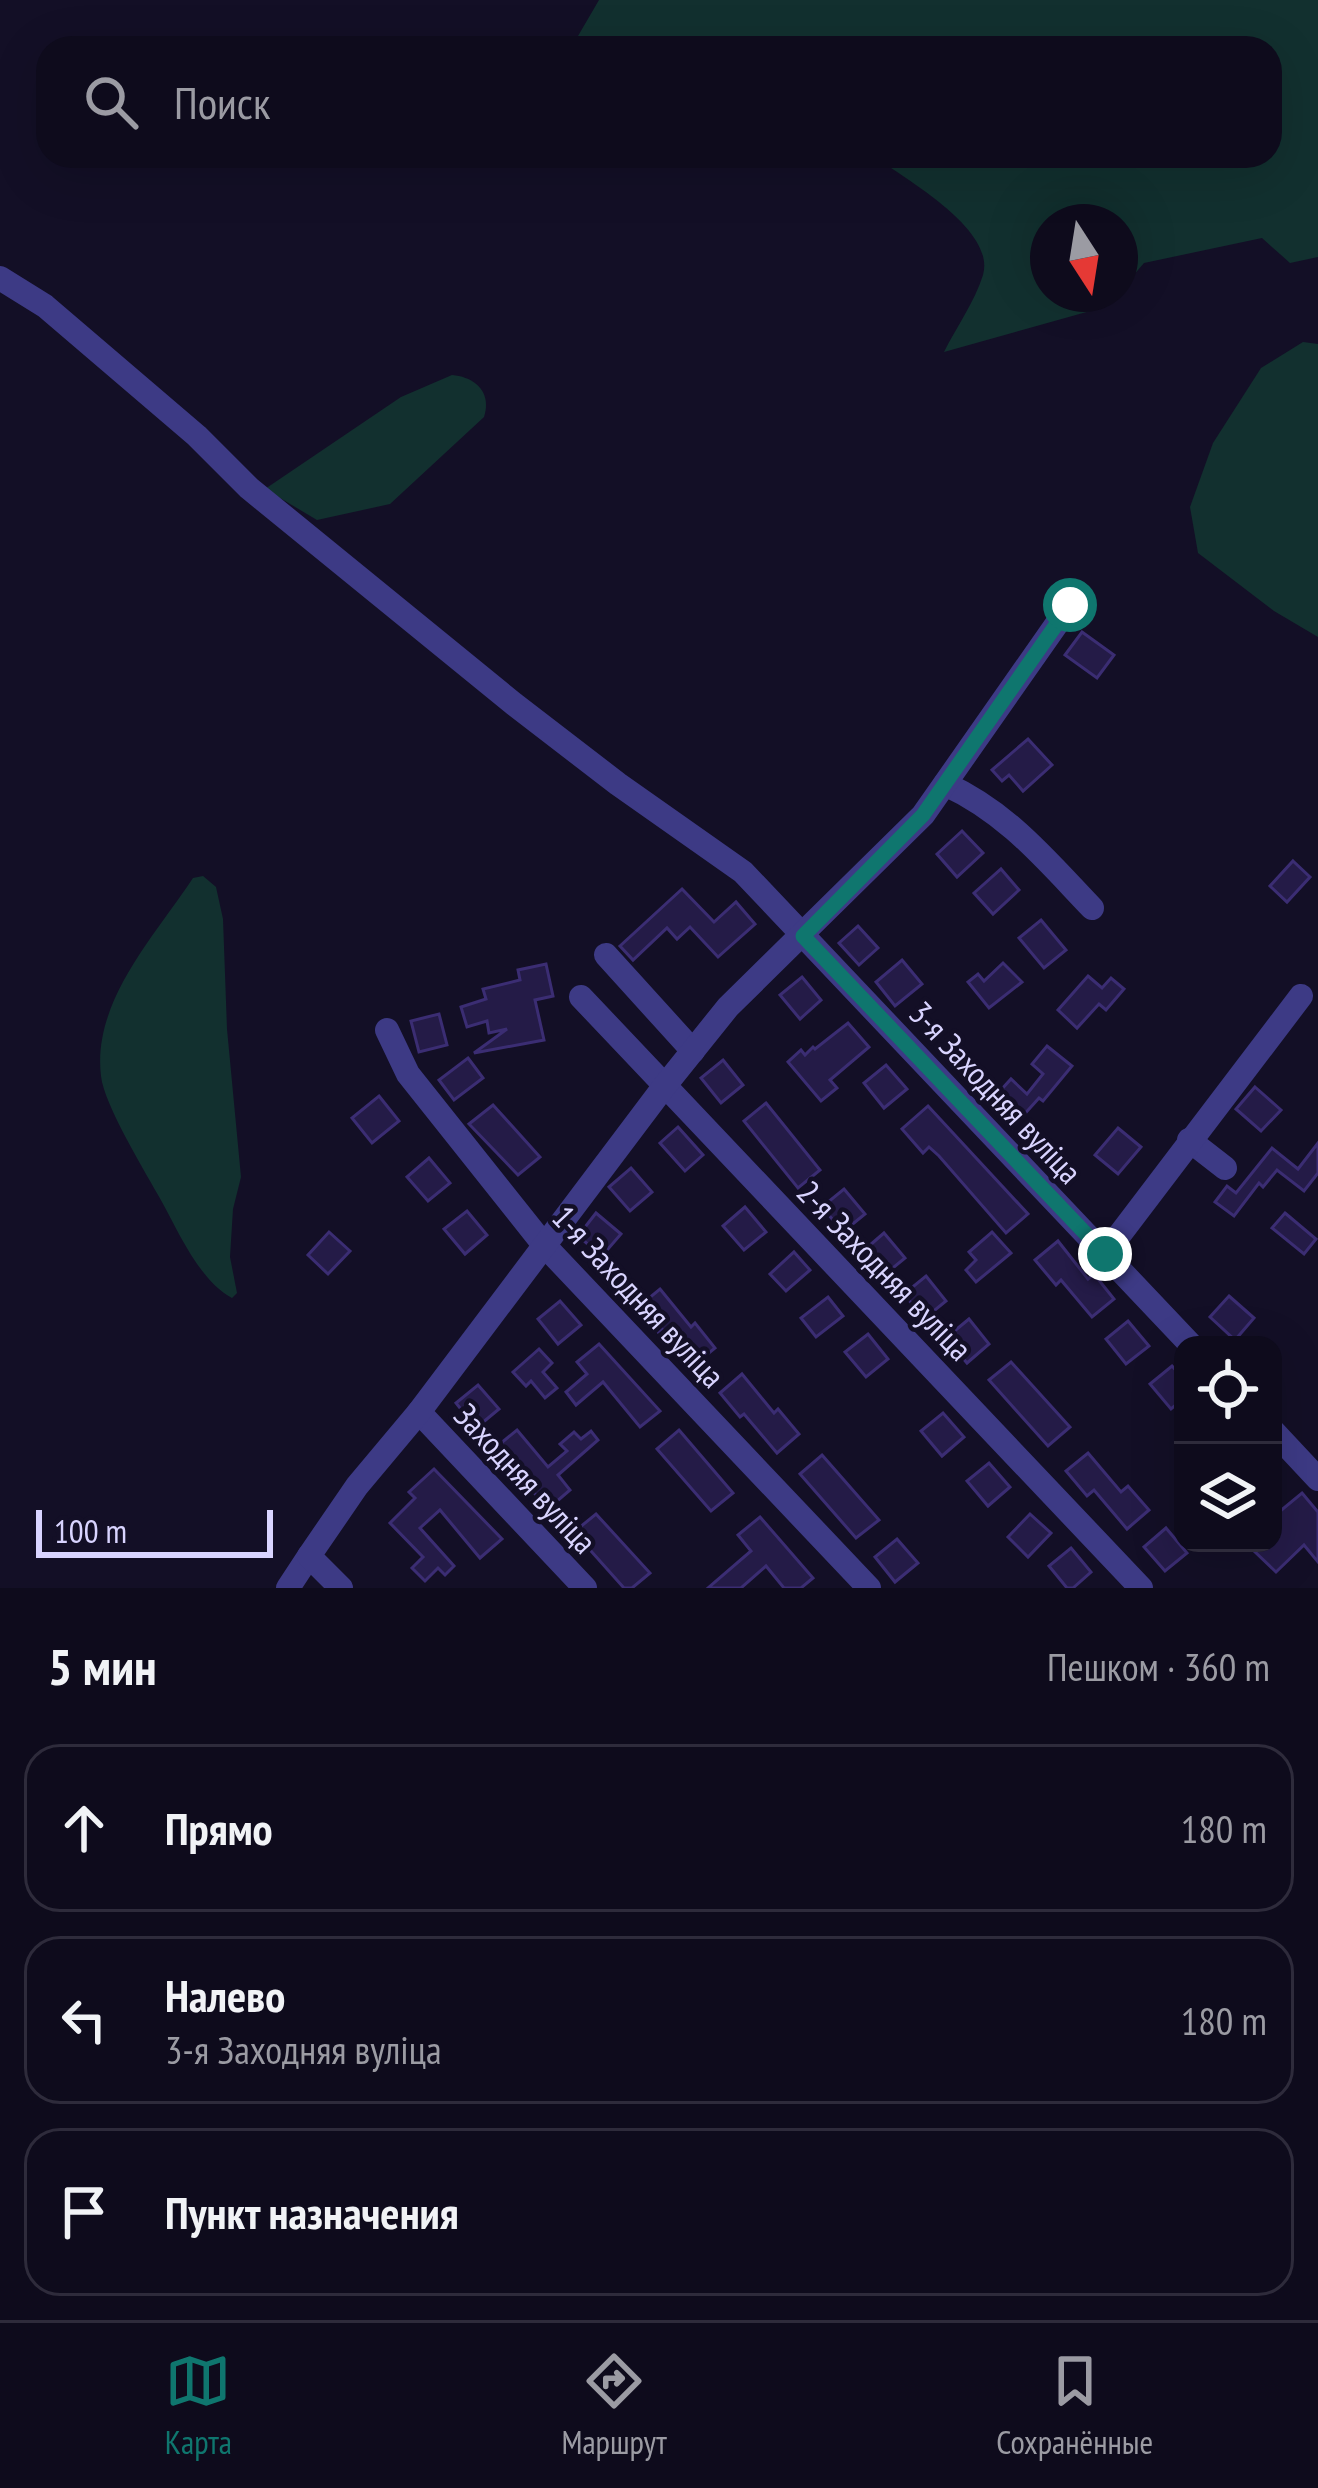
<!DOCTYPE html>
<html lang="ru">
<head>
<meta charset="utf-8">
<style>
	:root { --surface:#0e0b1c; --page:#171425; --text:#f1f3f6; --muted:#9b9ba3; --line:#2e2b3b; --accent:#0f766e }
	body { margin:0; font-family:"PT Sans Narrow",sans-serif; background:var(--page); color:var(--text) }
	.controls { position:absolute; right:36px; bottom:36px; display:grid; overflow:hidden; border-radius:24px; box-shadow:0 12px 48px #0002 }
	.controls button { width:108px; height:108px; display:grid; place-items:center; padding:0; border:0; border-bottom:3px solid var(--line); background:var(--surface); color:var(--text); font:60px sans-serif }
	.compass { position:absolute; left:1030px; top:204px; width:108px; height:108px; border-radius:50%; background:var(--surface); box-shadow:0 12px 48px #0002; rotate:168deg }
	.scale { position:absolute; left:36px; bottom:30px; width:237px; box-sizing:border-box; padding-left:12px; border:6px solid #d9d4ff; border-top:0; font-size:33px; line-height:42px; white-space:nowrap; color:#d9d4ff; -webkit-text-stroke:9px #130f26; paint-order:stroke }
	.stop { position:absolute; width:36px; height:36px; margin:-27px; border:9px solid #0f766e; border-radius:50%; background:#fff }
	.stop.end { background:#0f766e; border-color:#fff; box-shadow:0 3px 12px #0008 }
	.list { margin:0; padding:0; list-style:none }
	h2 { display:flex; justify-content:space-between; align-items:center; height:156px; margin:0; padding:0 48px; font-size:51px }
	h2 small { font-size:39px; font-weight:400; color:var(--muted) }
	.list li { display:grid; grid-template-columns:78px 1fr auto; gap:36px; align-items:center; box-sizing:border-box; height:168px; margin:0 24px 24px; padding:0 24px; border:3px solid var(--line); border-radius:36px }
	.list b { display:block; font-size:45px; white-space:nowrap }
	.list p { margin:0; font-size:39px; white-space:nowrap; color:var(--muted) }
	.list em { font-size:39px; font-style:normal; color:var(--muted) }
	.icon { flex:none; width:66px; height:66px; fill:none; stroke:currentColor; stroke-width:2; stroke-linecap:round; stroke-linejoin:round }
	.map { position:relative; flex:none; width:1318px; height:1588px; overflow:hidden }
	.search { position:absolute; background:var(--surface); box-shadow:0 12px 48px #0002; left:36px; right:36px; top:36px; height:132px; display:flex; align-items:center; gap:30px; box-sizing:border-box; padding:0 42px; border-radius:36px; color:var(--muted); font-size:45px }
	.sheet { height:732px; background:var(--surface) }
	nav { display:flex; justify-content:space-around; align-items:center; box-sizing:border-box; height:168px; border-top:3px solid var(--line); background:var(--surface); font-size:33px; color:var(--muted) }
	nav a { display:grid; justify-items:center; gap:6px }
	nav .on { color:var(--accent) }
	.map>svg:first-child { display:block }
	.green { fill:#12302f }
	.building { fill:#241b47; stroke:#3b2d73; stroke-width:3 }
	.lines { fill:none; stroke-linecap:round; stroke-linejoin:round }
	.minor { stroke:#3d3a85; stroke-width:24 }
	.route { stroke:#0f766e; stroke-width:15 }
	.labels { text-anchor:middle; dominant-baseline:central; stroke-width:9; stroke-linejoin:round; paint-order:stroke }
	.street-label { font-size:33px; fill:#d9d4ff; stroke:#130f26 }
</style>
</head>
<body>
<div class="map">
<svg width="1318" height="1588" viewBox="0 0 1318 1588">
	<rect width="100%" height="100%" fill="#130f26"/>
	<g class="green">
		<path d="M599 0H1318V257L1290 263 1262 238 1144 263 1120 291V222H1048V294H1118L1108 306 944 352C956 328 975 301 983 275 996 229 906 180 874 156H1270V48H571Z"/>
		<polygon points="1303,342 1318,344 1318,637 1274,611 1198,553 1190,507 1213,443 1261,368"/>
		<path d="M452 375C475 377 492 392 484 417L390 504 317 520 265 489 401 397Z"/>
		<path d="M203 876 216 887 223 919 227 1029 241 1177 233 1209 230 1257 237 1293 232 1298C200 1281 179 1233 162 1202 146 1173 104 1105 101 1076 92 1001 155 936 193 878Z"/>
	</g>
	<g class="building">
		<polygon points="1082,632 1114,655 1097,678 1065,655"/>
		<polygon points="1028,739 1052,765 1023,791 1009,775 1002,781 992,770"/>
		<polygon points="962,831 983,853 957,877 937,854"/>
		<polygon points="1293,861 1310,877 1287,902 1270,886"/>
		<polygon points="1001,869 1019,890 993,914 974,893"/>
		<polygon points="682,889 714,922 736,902 755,924 718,957 690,927 677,939 667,928 633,960 620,946"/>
		<polygon points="1041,920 1066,950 1044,968 1019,938"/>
		<polygon points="858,926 878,948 859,965 839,943"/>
		<polygon points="902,960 922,984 895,1006 876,982"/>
		<polygon points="1003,963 1022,982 989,1008 968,982 978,974 984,981"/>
		<polygon points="546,964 553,996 535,1000 544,1040 474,1053 507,1029 489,1033 487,1021 467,1027 461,1007 486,999 483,989 520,980 518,970"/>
		<polygon points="1088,976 1102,988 1111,978 1124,989 1106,1010 1099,1004 1077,1028 1058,1010"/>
		<polygon points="802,977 821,1000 800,1019 780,995"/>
		<polygon points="439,1014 447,1045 419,1052 411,1021"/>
		<polygon points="848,1023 869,1047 830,1080 837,1088 821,1101 788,1062 801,1050 805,1055 813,1047 815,1049"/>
		<polygon points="1047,1046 1072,1066 1043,1101 1039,1098 1012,1128 1004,1121 1008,1117 991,1101 1011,1079 1027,1094 1043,1074 1032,1064"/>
		<polygon points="468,1058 483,1078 454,1100 439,1080"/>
		<polygon points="723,1060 743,1085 721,1103 701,1078"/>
		<polygon points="886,1065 907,1089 884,1108 864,1083"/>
		<polygon points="1255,1087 1281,1110 1261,1131 1236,1109"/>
		<polygon points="379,1096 399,1121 372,1143 352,1118"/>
		<polygon points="766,1103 820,1170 798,1188 744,1121"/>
		<polygon points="493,1105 540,1157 518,1175 469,1124"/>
		<polygon points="928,1106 1028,1214 1006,1233 939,1156 929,1147 923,1153 902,1129"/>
		<polygon points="678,1127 703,1155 685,1171 660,1143"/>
		<polygon points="1118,1128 1141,1147 1118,1174 1095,1155"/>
		<polygon points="1318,1143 1318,1173 1304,1191 1277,1170 1263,1187 1259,1183 1234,1216 1215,1202 1227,1186 1236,1193 1272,1148 1298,1169"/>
		<polygon points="429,1158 450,1183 428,1201 407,1177"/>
		<polygon points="631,1168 652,1192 630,1211 609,1187"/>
		<polygon points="844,1189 865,1214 843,1232 822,1207"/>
		<polygon points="745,1207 766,1232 744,1250 723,1226"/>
		<polygon points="467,1211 487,1235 465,1254 444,1229"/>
		<polygon points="596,1213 621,1234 602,1256 578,1236"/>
		<polygon points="1285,1213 1316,1239 1304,1254 1272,1228"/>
		<polygon points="329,1232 350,1251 328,1274 308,1255"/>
		<polygon points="992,1232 1011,1253 976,1282 966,1270 976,1260 969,1252"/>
		<polygon points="884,1233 905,1258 883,1276 862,1252"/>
		<polygon points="1058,1241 1088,1279 1094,1274 1114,1299 1092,1317 1061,1280 1056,1285 1035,1260"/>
		<polygon points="794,1252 810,1270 786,1291 770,1274"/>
		<polygon points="926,1276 946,1301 924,1319 904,1294"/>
		<polygon points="660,1289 691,1327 695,1323 715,1348 693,1366 662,1329 658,1332 637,1308"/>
		<polygon points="1229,1296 1254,1318 1235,1340 1210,1317"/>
		<polygon points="828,1297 843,1316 816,1337 801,1318"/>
		<polygon points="560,1301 581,1325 558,1344 538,1319"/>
		<polygon points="969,1319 989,1344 967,1363 946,1338"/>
		<polygon points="1128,1321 1149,1346 1126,1364 1106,1339"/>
		<polygon points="868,1334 888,1359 866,1377 845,1352"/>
		<polygon points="599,1344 660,1411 640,1427 603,1382 576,1405 566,1392 587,1374 577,1362"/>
		<polygon points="539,1349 552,1363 543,1372 557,1388 545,1398 531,1381 526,1386 513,1372"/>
		<polygon points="1011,1362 1070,1427 1048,1446 989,1380"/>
		<polygon points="1172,1366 1183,1378 1183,1399 1171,1409 1150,1384"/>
		<polygon points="742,1374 774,1413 778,1409 799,1434 777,1453 744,1414 740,1417 720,1393"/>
		<polygon points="478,1385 499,1409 476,1428 456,1403"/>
		<polygon points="943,1413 964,1437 942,1456 921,1431"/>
		<polygon points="517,1430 548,1467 567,1451 560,1444 574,1432 581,1439 591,1431 598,1440 558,1475 570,1490 548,1509 495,1448"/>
		<polygon points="679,1430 733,1493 711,1511 657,1449"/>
		<polygon points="1088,1453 1121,1492 1128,1486 1149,1510 1127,1529 1094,1490 1087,1496 1066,1471"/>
		<polygon points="822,1455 879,1520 856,1538 800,1474"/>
		<polygon points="989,1463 1010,1487 988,1506 967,1481"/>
		<polygon points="434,1469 502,1539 480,1558 440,1510 420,1528 454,1566 445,1575 438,1568 425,1581 412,1568 423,1557 390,1523 415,1498 409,1492"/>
		<polygon points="1302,1493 1318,1512 1318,1562 1304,1545 1276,1572 1253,1550 1260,1543 1273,1543 1273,1517"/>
		<polygon points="596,1514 650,1573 632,1588 624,1588 574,1532"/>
		<polygon points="1030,1514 1051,1533 1028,1557 1008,1537"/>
		<polygon points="760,1517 813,1578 801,1588 784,1588 766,1566 741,1588 708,1588 751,1551 738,1535"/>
		<polygon points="1166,1528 1187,1553 1165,1571 1144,1547"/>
		<polygon points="897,1539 918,1563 895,1582 875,1557"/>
		<polygon points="1071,1548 1091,1572 1073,1588 1067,1588 1049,1566"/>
	</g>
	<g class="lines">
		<g class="minor">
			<polyline points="0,278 45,306 197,436 249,488 514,704 618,784 743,872 1191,1345"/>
			<path d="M945 784C1008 813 1045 859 1092 908"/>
			<polyline points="606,955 693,1051"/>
			<polyline points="581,997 1141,1588"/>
			<polyline points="387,1030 408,1074 544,1245 869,1588"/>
			<polyline points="1189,1140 1225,1168"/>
			<polyline points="1105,1254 1301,996"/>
			<polyline points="419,1412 585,1588"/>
			<polyline points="1273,1431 1318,1479"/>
			<polyline points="288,1588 309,1556"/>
			<polyline points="341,1588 309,1556 357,1486 419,1412 663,1088 728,1007 923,815 1070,605"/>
		</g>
	</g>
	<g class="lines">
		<polyline class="route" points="1070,605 923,815 803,936 1105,1254"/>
	</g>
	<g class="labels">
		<g class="street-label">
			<text transform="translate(996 1092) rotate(47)">3-я Заходняя вуліца</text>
			<text transform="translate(885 1270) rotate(46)">2-я Заходняя вуліца</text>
			<text transform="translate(639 1296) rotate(47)">1-я Заходняя вуліца</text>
			<text transform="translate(526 1478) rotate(47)">Заходняя вуліца</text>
		</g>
	</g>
</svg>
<div class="controls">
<button><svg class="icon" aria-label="locate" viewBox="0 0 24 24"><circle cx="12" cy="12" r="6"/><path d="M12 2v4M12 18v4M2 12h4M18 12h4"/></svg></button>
<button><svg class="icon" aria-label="layers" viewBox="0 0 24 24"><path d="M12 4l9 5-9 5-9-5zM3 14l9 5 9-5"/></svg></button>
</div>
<svg class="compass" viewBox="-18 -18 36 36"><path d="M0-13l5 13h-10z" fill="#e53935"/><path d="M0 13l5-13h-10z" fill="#9b9ba3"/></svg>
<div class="scale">100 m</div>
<div class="stop" style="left:1070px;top:605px"></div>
<div class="stop end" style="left:1105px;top:1254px"></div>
<div class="search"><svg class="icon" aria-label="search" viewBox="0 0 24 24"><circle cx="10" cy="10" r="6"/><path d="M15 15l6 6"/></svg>Поиск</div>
</div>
<section class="sheet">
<h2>5 мин<small>Пешком · 360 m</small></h2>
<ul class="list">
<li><svg class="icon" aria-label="ahead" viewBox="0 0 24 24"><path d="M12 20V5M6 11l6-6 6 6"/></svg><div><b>Прямо</b></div><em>180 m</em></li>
<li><svg class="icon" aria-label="left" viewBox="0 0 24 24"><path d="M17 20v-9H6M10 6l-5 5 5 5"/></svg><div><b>Налево</b><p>3-я Заходняя вуліца</p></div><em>180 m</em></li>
<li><svg class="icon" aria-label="arrive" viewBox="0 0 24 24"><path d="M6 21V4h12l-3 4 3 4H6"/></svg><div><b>Пункт назначения</b></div></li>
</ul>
</section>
<nav>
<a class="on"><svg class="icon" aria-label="map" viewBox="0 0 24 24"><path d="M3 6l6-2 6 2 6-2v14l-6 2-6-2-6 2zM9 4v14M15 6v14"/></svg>Карта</a>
<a><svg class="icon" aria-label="directions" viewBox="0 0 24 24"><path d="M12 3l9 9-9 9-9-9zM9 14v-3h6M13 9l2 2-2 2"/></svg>Маршрут</a>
<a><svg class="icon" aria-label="saved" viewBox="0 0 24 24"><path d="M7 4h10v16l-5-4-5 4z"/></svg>Сохранённые</a>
</nav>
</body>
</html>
